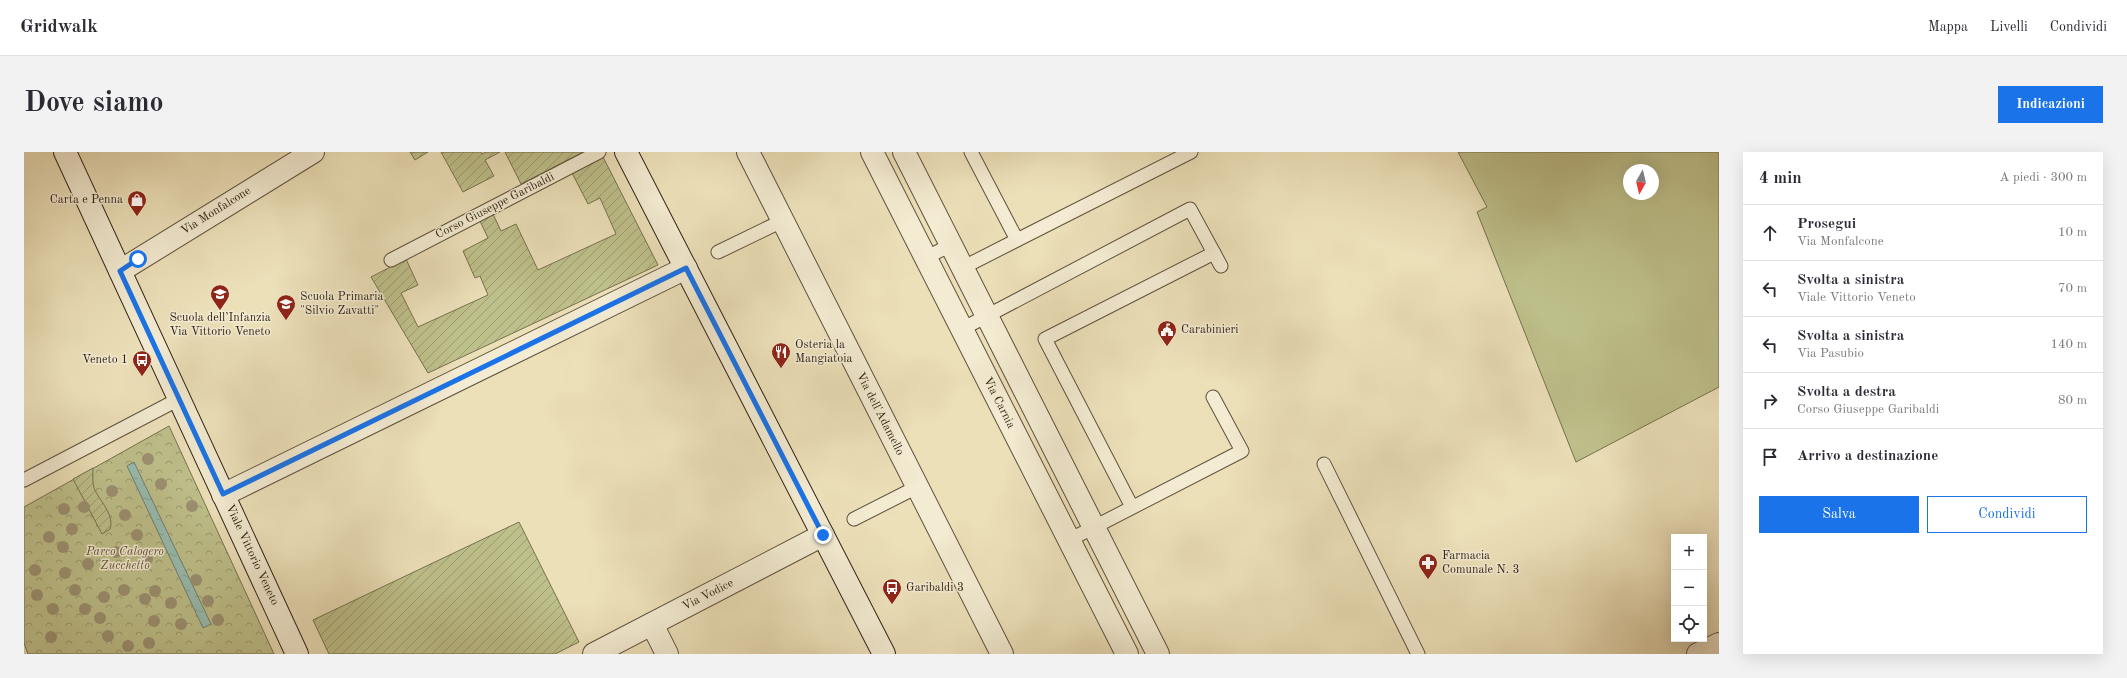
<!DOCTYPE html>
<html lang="it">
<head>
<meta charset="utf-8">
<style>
	:root { --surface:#fff; --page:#f2f2f3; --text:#2b2b33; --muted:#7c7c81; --line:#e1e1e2; --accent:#1a73e8 }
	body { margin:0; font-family:"Old Standard TT",serif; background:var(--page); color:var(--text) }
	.controls { position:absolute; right:12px; bottom:12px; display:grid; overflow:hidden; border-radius:0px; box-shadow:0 4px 16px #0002 }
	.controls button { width:36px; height:36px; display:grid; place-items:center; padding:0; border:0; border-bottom:1px solid var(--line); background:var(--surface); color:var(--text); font:20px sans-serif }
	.compass { position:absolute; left:1599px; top:12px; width:36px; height:36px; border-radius:50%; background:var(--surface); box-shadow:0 4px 16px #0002; rotate:188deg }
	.stop { position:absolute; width:12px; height:12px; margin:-9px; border:3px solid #1a73e8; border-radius:50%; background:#fff }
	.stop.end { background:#1a73e8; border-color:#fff; box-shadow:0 1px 4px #0008 }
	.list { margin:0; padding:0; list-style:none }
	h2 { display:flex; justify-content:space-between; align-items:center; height:52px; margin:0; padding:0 16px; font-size:17px }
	h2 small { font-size:13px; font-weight:400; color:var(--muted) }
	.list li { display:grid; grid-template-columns:26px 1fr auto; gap:12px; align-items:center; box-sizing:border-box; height:56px; padding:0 16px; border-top:1px solid var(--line) }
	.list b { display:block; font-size:15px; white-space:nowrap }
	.list p { margin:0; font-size:13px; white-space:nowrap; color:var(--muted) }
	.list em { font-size:13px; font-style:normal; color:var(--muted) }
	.actions { display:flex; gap:8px; padding:12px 16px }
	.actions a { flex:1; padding:9px 0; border:1px solid var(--accent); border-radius:0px; text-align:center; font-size:14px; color:var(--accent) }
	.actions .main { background:var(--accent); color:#fff }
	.icon { flex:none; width:22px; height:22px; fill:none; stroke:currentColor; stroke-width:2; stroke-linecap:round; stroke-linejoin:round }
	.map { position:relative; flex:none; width:1695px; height:502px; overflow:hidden; border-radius:0px }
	header { display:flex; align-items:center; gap:24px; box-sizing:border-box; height:56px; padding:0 20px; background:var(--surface); border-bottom:1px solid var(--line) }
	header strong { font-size:19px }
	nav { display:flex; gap:22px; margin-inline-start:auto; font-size:14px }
	.intro { display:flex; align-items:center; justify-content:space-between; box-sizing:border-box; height:96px; padding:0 24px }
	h1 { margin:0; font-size:28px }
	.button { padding:10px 18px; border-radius:0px; background:var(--accent); color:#fff; font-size:14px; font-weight:700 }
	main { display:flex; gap:24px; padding:0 24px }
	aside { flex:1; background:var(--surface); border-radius:0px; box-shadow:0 4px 16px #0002 }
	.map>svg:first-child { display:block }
	.grass { fill:#bec08b; stroke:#777150; fill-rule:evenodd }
	.park { fill:url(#park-crowns); stroke:#777150 }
	.garden { fill:url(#garden-furrows); stroke:#777150 }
	.water { fill:url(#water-ripples); stroke:#6f7f73 }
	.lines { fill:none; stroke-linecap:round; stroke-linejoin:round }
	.lane-casing { stroke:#5f523e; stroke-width:15 }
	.street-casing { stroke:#5f523e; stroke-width:24 }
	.secondary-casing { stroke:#302215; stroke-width:24 }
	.lane { stroke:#f3ebd2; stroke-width:13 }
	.street { stroke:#f3ebd2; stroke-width:22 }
	.secondary { stroke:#f3ebd2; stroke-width:22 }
	.tree { fill:#9c9172 }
	.route { stroke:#1a73e8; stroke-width:5 }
	.labels { text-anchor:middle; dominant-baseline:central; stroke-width:3; stroke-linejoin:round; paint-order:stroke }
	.poi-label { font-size:12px; fill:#302215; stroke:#f3ebd2; text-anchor:start }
	.street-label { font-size:12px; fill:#302215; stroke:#f3ebd2 }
	.park-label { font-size:12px; font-style:italic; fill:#5b5138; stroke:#f3ebd2 }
</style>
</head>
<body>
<header>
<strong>Gridwalk</strong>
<nav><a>Mappa</a><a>Livelli</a><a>Condividi</a></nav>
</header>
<div class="intro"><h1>Dove siamo</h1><a class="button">Indicazioni</a></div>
<main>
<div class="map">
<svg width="1695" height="502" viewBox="0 0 1695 502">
	<defs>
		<pattern id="park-crowns" width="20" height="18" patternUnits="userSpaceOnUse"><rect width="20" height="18" fill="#bec08b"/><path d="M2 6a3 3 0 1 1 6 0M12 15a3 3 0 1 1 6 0" fill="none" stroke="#9b9c70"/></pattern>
		<pattern id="garden-furrows" width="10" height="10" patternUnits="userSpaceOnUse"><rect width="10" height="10" fill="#bec08b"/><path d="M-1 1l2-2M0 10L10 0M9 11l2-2" fill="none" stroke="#9b9c70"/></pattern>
		<pattern id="water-ripples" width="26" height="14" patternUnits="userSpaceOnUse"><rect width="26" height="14" fill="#99bdb1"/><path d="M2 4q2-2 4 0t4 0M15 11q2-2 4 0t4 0" fill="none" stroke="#84a297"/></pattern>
	</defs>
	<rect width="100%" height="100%" fill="#ece0b9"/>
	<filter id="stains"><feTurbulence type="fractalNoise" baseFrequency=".005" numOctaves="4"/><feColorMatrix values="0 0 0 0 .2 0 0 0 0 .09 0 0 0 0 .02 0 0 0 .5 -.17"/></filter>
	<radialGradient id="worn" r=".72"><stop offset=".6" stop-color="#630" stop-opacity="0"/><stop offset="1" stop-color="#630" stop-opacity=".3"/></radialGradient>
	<path class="grass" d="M1434 0H1695V235L1552 310 1453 60 1463 55ZM1605 18H1629V42H1605Z"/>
	<polygon class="park" points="145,274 250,502 4,502 0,491 0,355"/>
	<g class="garden">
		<polygon points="386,0 404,0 391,8"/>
		<polygon points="417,0 457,0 458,2 462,0 476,0 461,8 470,24 439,40"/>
		<polygon points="481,0 559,0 497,32"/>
		<polygon points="579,5 634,113 404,221 347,125 382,107 394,133 377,141 394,175 464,143 456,124 451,126 439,99 464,86 456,69 469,62 477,79 492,72 514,118 592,82 576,46 564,52 548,21"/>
		<path d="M69 316C69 323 68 329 70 336 75 348 91 363 86 377L78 382 49 327Z"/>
		<polygon points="495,370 555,490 531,502 305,502 289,468"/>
	</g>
	<polygon class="water" points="110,310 187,472 179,476 103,314"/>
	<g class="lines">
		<g class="lane-casing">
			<g id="lane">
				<polyline points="993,88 1167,0"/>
				<polyline points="694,100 758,69"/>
				<polyline points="901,106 927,93"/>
				<polyline points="367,108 575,0"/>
				<polyline points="938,116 993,88 947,0"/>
				<polyline points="938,177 1166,57 1197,114"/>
				<polyline points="1300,312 1394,502"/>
				<polyline points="0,328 155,247"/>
				<polyline points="1108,355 1021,187 1190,101"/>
				<polyline points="830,367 893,335"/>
				<polyline points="1045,388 1218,299 1189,245"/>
			</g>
		</g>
		<g class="street-casing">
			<g id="street">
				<polyline points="724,0 978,502"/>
				<polyline points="848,0 1103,502"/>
				<polyline points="880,0 1134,502"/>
				<polyline points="96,119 289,0"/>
				<polyline points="199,343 662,116"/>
				<polyline points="628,472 643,502"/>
				<polyline points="570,502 799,383"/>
				<polyline points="1674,502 1695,492"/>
			</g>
		</g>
		<g class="secondary-casing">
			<g id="secondary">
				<polyline points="41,0 273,502"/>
				<polyline points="602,0 860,502"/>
			</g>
		</g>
		<use href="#lane" class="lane"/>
		<use href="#street" class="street"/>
		<use href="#secondary" class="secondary"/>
	</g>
	<g class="tree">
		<circle cx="124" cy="307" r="6"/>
		<circle cx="137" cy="332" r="6"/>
		<circle cx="88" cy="339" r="6"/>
		<circle cx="168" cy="354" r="6"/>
		<circle cx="60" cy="355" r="6"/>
		<circle cx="40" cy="357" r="6"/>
		<circle cx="101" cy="363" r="6"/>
		<circle cx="48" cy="377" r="6"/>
		<circle cx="113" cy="383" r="6"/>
		<circle cx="25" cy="385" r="6"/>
		<circle cx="39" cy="395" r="6"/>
		<circle cx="92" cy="400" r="6"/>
		<circle cx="123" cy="407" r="6"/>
		<circle cx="64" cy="412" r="6"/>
		<circle cx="11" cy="418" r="6"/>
		<circle cx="41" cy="421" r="6"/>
		<circle cx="172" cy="428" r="6"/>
		<circle cx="51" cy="438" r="6"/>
		<circle cx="100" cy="438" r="6"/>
		<circle cx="131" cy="439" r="6"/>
		<circle cx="13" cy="443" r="6"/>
		<circle cx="80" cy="445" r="6"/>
		<circle cx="121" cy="447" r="6"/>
		<circle cx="184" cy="449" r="6"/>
		<circle cx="147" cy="451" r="6"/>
		<circle cx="29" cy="457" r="6"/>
		<circle cx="61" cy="457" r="6"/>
		<circle cx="76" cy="466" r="6"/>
		<circle cx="194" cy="468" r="6"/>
		<circle cx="130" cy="469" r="6"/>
		<circle cx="157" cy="472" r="6"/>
		<circle cx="84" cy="484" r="6"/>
		<circle cx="27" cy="485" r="6"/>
		<circle cx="125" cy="491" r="6"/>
		<circle cx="104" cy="494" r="6"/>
	</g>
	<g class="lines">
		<polyline class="route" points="114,107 96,119 199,342 662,116 799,383"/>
	</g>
	<defs>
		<g id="shop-pin" transform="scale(1)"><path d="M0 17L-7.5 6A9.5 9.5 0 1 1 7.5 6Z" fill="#8f2418" stroke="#f3ebd2"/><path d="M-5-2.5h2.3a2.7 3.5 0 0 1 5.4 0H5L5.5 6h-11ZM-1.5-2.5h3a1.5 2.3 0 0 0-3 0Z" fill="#fff"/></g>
		<g id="school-pin" transform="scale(1)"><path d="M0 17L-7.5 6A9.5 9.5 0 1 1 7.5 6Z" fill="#8f2418" stroke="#f3ebd2"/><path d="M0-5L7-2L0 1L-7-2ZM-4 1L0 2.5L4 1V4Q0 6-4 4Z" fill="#fff"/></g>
		<g id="civic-pin" transform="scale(1)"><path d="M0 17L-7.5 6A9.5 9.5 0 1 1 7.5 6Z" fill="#8f2418" stroke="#f3ebd2"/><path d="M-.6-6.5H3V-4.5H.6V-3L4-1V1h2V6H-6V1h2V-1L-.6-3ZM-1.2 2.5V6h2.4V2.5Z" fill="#fff"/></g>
		<g id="restaurant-pin" transform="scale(1)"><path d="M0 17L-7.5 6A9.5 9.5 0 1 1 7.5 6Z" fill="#8f2418" stroke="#f3ebd2"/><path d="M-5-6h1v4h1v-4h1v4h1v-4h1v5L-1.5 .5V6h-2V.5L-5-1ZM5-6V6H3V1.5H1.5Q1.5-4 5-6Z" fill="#fff"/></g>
		<g id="bus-pin" transform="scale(1)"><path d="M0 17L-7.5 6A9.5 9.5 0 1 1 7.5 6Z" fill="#8f2418" stroke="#f3ebd2"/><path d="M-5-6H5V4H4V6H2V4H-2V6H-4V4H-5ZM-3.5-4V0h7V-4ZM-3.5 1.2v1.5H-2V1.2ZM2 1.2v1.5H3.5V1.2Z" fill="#fff"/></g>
		<g id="pharmacy-pin" transform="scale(1)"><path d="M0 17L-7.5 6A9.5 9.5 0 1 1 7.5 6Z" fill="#8f2418" stroke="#f3ebd2"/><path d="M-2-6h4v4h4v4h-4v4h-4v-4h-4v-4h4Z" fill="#fff"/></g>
	</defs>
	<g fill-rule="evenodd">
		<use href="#shop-pin" x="113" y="48"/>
		<use href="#school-pin" x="196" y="142"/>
		<use href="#school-pin" x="262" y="152"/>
		<use href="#civic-pin" x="1143" y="178"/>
		<use href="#restaurant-pin" x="757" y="200"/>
		<use href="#bus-pin" x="118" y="208"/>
		<use href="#pharmacy-pin" x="1404" y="411"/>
		<use href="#bus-pin" x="868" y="436"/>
	</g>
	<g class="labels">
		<g class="poi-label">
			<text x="99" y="48" text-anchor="end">Carta e Penna</text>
			<text x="276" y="145">Scuola Primaria<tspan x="276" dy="14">"Silvio Zavatti"</tspan></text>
			<text x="196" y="166" text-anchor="middle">Scuola dell’Infanzia<tspan x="196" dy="14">Via Vittorio Veneto</tspan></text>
			<text x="1157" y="178">Carabinieri</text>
			<text x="771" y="193">Osteria la<tspan x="771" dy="14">Mangiatoia</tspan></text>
			<text x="104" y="208" text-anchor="end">Veneto 1</text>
			<text x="1418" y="404">Farmacia<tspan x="1418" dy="14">Comunale N. 3</tspan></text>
			<text x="882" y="436">Garibaldi 3</text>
		</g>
		<g class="street-label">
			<text transform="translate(471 54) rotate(-27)">Corso Giuseppe Garibaldi</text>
			<text transform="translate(192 59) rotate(-32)">Via Monfalcone</text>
			<text transform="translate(975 251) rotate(63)">Via Carnia</text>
			<text transform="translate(856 262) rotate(63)">Via dell'Adamello</text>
			<text transform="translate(228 403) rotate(65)">Viale Vittorio Veneto</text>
			<text transform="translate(684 443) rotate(-27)">Via Vodice</text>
		</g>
		<g class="park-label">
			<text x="101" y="400">Parco Calogero<tspan x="101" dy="14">Zucchetto</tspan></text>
		</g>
	</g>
	<rect width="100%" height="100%" filter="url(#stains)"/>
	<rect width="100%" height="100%" fill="url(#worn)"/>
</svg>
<div class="controls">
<button>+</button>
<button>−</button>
<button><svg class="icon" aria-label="locate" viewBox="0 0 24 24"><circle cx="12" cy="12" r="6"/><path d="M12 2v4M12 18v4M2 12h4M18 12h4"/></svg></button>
</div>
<svg class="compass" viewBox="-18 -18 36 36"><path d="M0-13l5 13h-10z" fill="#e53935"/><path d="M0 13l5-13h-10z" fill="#7c7c81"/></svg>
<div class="stop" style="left:114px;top:107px"></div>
<div class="stop end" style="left:799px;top:383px"></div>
</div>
<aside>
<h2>4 min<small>A piedi · 300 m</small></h2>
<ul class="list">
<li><svg class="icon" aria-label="ahead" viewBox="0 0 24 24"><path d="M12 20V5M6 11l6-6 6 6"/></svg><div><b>Prosegui</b><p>Via Monfalcone</p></div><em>10 m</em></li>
<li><svg class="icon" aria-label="left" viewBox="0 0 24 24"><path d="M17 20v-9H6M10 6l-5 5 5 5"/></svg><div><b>Svolta a sinistra</b><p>Viale Vittorio Veneto</p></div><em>70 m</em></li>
<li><svg class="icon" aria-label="left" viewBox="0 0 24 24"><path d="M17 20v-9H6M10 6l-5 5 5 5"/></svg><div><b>Svolta a sinistra</b><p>Via Pasubio</p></div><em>140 m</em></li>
<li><svg class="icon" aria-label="right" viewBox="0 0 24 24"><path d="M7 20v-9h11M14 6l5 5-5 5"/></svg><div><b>Svolta a destra</b><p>Corso Giuseppe Garibaldi</p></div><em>80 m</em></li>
<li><svg class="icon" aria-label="arrive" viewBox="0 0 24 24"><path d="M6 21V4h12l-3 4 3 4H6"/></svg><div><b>Arrivo a destinazione</b></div></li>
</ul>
<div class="actions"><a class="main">Salva</a><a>Condividi</a></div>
</aside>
</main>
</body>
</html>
